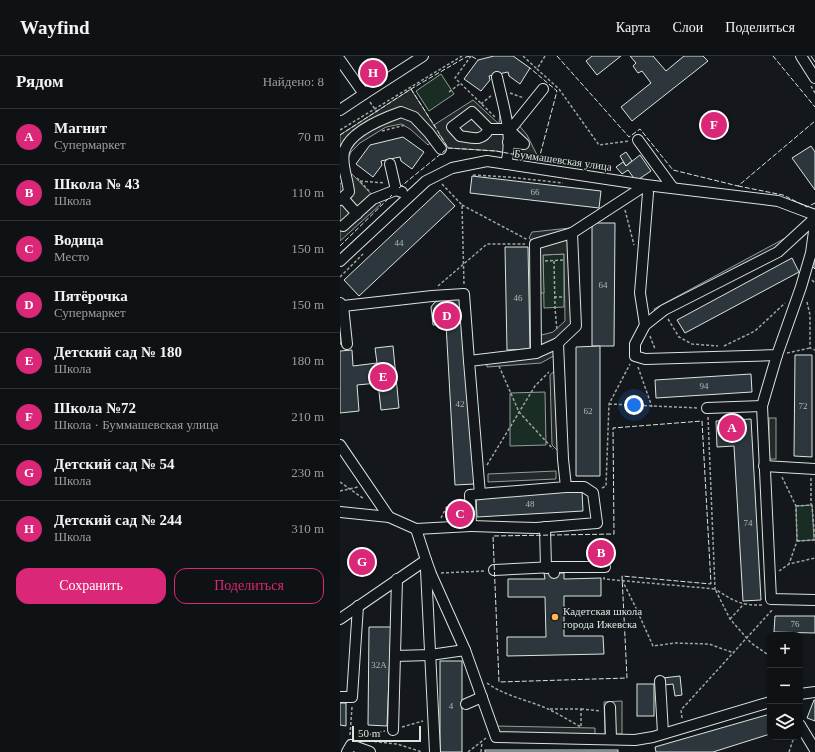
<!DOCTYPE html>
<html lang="ru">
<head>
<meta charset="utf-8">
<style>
	:root { --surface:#0f1215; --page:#181b1e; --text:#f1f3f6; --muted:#9b9ea0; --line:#2f3234; --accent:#db2777 }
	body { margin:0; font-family:"Times New Roman",serif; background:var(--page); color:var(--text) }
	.controls { position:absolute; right:12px; bottom:12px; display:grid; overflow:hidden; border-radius:8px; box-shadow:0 1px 3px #0004 }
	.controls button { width:36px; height:36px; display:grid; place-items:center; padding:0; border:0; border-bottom:1px solid var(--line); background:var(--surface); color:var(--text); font:20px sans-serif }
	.scale { position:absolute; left:12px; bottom:10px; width:69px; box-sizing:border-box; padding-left:4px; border:2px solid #d8e6dc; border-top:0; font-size:11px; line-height:14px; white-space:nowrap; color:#d8e6dc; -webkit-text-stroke:3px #14181c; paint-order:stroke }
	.you { position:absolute; left:294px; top:349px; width:14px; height:14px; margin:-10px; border:3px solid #fff; border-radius:50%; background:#1a73e8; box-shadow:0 0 0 6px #1a73e833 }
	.badge { display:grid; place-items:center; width:26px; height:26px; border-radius:50%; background:var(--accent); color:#fff; font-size:13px; font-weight:700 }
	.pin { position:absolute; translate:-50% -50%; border:2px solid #fff; box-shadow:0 1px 4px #0006 }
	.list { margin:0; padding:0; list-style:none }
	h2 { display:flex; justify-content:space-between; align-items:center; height:52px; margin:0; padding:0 16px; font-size:17px }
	h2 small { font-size:13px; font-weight:400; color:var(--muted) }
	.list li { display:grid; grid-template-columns:26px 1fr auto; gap:12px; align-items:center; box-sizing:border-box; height:56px; padding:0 16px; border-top:1px solid var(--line) }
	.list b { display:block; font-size:15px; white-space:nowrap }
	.list p { margin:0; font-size:13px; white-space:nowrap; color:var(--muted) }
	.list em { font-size:13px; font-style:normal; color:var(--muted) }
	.actions { display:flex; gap:8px; padding:12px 16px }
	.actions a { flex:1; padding:9px 0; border:1px solid var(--accent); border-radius:12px; text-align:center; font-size:14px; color:var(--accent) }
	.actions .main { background:var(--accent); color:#fff }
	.icon { flex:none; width:22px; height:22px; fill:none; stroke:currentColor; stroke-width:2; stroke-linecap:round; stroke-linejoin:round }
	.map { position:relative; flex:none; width:475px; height:696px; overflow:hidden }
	header { display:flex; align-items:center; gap:24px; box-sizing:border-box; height:56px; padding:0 20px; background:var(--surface); border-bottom:1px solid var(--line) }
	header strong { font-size:19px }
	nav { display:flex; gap:22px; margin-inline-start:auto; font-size:14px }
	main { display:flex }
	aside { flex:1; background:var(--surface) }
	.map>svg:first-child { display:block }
	.green { fill:#1a2d24; stroke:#939e99 }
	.parking { fill:#24282b; stroke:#939e99 }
	.building { fill:#2c363c; stroke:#d8e6dc }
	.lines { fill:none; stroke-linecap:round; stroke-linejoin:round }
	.minor-casing { stroke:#d8e6dc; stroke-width:12 }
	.path { stroke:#9da8a2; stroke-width:1.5; stroke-dasharray:3 2; stroke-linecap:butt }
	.minor { stroke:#14181c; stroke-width:10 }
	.tram { stroke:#d8e6dc; stroke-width:1 }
	.fence { stroke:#d8e6dc; stroke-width:1; stroke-dasharray:5 2; stroke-linecap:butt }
	.poi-dot { fill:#ffb74d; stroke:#14181c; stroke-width:1.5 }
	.labels { text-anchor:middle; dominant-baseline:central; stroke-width:3; stroke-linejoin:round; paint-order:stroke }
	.number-label { font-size:9px; fill:#adbab4 }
	.street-label { font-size:11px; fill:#d8e6dc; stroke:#14181c }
	.poi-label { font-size:11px; fill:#d8e6dc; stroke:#14181c; text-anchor:start }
</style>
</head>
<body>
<header>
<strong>Wayfind</strong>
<nav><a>Карта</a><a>Слои</a><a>Поделиться</a></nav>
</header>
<main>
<aside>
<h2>Рядом<small>Найдено: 8</small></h2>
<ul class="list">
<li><span class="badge">A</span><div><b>Магнит</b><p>Супермаркет</p></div><em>70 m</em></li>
<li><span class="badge">B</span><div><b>Школа № 43</b><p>Школа</p></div><em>110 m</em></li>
<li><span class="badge">C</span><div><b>Водица</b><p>Место</p></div><em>150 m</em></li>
<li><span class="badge">D</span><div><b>Пятёрочка</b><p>Супермаркет</p></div><em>150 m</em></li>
<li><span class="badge">E</span><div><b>Детский сад № 180</b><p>Школа</p></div><em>180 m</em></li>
<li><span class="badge">F</span><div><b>Школа №72</b><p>Школа · Буммашевская улица</p></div><em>210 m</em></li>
<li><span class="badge">G</span><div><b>Детский сад № 54</b><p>Школа</p></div><em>230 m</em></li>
<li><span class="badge">H</span><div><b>Детский сад № 244</b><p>Школа</p></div><em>310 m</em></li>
</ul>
<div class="actions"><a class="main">Сохранить</a><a>Поделиться</a></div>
</aside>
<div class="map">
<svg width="475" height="696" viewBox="0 0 475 696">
	<rect width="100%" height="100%" fill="#14181c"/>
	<g class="green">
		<polygon points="101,18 114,38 89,55 76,35"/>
		<polygon points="224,198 224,251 204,252 203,199"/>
		<polygon points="205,336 206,389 170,390 170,337"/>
		<polygon points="472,449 474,484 457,485 456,450"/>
	</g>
	<g class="parking">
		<polygon points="71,33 95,71 94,69 133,44 159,68 160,56 168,56 187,79 199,103 156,95 108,92 100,79 88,89 70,73 61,68 46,71 20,87 11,96 7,105 0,99 0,79"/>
		<polygon points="12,118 41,148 0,185 0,128"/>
		<polygon points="230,172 235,173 234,270 218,282 204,289 199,288 198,280 213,276 225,265 224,198 203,199 204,237 196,237 196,189 189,182 192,176"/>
		<polygon points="451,179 454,185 316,258 314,253"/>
		<polygon points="216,289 217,298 201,307 147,311 146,304"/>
		<polygon points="216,314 218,395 212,389 210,319"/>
		<rect x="429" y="362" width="7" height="41"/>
		<polygon points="216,415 216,423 148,426 148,418"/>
		<polygon points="282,645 282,678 265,678 264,646"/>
		<polygon points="156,670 255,672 255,686 155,683"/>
	</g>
	<g class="building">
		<polygon points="154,0 173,0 190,12 180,28 169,20 168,16 149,20 150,24 141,35 124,23 138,4"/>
		<polygon points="252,0 281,0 257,19 246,5"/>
		<polygon points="290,0 313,0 326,15 344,0 363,0 368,5 292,65 281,51 311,27 302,15 298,17 293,10 296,7"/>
		<polygon points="63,81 84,96 72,113 61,105 60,101 41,105 42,109 33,121 16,108 30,89"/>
		<polygon points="471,90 475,96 475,134 452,102"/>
		<polygon points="286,96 292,105 286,110 280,100"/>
		<polygon points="300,99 311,115 296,125 288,114 282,118 276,111 283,106 286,110"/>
		<polygon points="132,120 261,135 259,152 130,137"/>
		<polygon points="100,134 115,150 19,240 4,224"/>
		<polygon points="252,167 275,167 274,290 252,290"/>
		<polygon points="165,191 188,191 190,293 167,294"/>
		<polygon points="452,202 459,216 345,277 337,264"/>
		<polygon points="475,202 475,213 470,208"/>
		<polygon points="123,243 125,267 93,269 91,251 94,247 97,245"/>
		<polygon points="125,267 134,428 115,429 106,268"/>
		<polygon points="0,269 2,288 0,288"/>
		<polygon points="53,290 59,352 41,354 38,327 17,329 19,355 0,357 0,295 12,294 13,310 37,307 35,292"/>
		<polygon points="260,290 260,420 236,420 236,291"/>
		<polygon points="455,299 472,299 472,401 454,400"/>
		<polygon points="411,318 412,336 316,342 315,324"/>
		<polygon points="411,363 421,544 403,545 394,390 377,391 376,365"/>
		<polygon points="242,435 243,455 137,461 136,441"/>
		<polygon points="114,451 124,451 125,465 115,465"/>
		<polygon points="204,517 224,517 224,523 261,522 261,540 224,540 224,580 263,580 264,598 167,600 167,581 206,581 205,541 168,541 168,523 205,523"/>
		<polygon points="435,560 475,560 475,577 434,576"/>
		<polygon points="29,571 51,571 47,670 28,669"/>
		<rect x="100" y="605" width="22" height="91"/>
		<polygon points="340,620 342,639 335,640 333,628 324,629 323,622"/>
		<rect x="297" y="628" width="17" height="32"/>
		<polygon points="474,644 475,644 475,665 467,662"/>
		<polygon points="0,647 6,647 6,670 0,669"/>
		<polygon points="430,658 430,678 373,696 316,696 315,691"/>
		<rect x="145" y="694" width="133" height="2"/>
	</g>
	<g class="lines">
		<g class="minor-casing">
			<g id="minor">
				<polyline points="461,0 475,22"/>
				<polyline points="0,4 24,38 83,0"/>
				<path d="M157 21C163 50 174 79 166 108"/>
				<polyline points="0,54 24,38"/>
				<path d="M149 73C142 86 133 82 120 80L112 71 132 56 149 73H168L174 69 203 33"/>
				<polyline points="168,73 184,88 168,86"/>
				<polyline points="298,84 333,132"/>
				<polyline points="50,108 56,134 62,136"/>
				<polyline points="3,142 17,158"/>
				<path d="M0 144 9 136C8 123 1 109 4 96 9 76 44 62 61 56L74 61 89 77 101 93"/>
				<polyline points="475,162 438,196 324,254 305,269 295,288 295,300 305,303 437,299 461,231 471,197 475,168"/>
				<polyline points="3,170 33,143 56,134"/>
				<polyline points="0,205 86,125 112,112 147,105 306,129 438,145 475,159"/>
				<polyline points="0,247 3,250 92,240 124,238 129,305"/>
				<polyline points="3,250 7,288"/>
				<polyline points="196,297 195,188 232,177"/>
				<polyline points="437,299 422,350 431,543 475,544"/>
				<polyline points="367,352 422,350"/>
				<polyline points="0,389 49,461 76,473 86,504 0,563"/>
				<polyline points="424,410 475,413"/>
				<polyline points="140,438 226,431 223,403 218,287"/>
				<polyline points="0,456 49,461"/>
				<polyline points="131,470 196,472 257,467 253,437 244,431 226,431"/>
				<polyline points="205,471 206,512"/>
				<polyline points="76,473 131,470 130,439 140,438 129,305 196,297 218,287 236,270 232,177 306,129 308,137 300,237 305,269"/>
				<polyline points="86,504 91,518 125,594 156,681 295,684 313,681 430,646"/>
				<polyline points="214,511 265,511"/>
				<polyline points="86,514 95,696"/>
				<polyline points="154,514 214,511 214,517"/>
				<polyline points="55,600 90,599 125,594"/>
				<polyline points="320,625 323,677"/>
				<polyline points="460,638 475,636"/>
				<polyline points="0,641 12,641 18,550"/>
				<polyline points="126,648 142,641"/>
				<polyline points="270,651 271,683"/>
				<polyline points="460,669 475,694"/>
				<polyline points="53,674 57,523"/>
				<polyline points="7,696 11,689 30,696"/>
			</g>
		</g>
		<g class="path">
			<polyline points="131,0 115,22 156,62"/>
			<polyline points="183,0 197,13"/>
			<polyline points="205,0 197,13 219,33 259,89 289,85"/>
			<polyline points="471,30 475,37"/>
			<polyline points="109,36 121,27"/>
			<polyline points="170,37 184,42"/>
			<polyline points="30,46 37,56"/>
			<polyline points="141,48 152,39"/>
			<polyline points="0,74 122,0"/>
			<polyline points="42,75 65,69"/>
			<polyline points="133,119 168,121 223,127"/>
			<polyline points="17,122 29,135"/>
			<polyline points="20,125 45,127"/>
			<polyline points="102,128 122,149 124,229"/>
			<polyline points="122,149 188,184"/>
			<polyline points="285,154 294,189"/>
			<polyline points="205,205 223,204"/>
			<polyline points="214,205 215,252 217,275"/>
			<polyline points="0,221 23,198"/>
			<polyline points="472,224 475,227"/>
			<polyline points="98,230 147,188 185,188"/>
			<polyline points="214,241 225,241"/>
			<polyline points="467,246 470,259 470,292 475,294"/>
			<polyline points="328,263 339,281 352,288 378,290"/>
			<polyline points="310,280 315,293"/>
			<polyline points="384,290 415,275 445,247"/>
			<polyline points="447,297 470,292"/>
			<polyline points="159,310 179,356 213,393"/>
			<polyline points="298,311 312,351"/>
			<polyline points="269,348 358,352"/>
			<path d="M368 361 375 533C392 544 401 550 422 549"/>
			<polyline points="147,409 195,330 209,316"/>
			<polyline points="442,421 456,450 457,485 449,508"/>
			<polyline points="471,422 471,449"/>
			<polyline points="0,426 24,443"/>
			<polyline points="262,432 266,430 269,348 290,308"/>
			<polyline points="0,435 18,431"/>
			<polyline points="456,450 472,449 475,485"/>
			<polyline points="101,462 107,450 120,443"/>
			<polyline points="457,485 474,484"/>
			<polyline points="439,515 449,508 475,502"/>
			<polyline points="101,517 145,515"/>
			<polyline points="264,521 264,523 375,533 390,563 411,587 430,600"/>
			<polyline points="282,524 296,552 313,590 335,587 369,588 394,597"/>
			<polyline points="390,563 404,548"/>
			<path d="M147 627C165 640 188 644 208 653 219 658 230 665 241 671"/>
			<polyline points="210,653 241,653 241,671"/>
			<polyline points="241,653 261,655"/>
			<polyline points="342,662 341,654 433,553"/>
			<polyline points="62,671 83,665"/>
			<polyline points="10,679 12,651"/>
			<polyline points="19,681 45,675"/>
			<polyline points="29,685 57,688 82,696"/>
			<polyline points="128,696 146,682"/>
			<polyline points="141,696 142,686"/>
			<polyline points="449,696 454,681"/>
		</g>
		<use href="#minor" class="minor"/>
		<polyline class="tram" points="471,0 475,6"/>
		<g class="fence">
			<polyline points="217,0 289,81 300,73 333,114 398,130 475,65"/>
			<polyline points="433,0 475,51"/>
			<polyline points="71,33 94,69 108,92"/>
			<polyline points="0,79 71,33 126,1 131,0 138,4"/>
			<polyline points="398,130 443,139 467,151 475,147"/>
			<polyline points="59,132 108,92 156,95 199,103 217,35 190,12"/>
			<polyline points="0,190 52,139"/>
			<polygon points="362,365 371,528 282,520 287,622 159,626 153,480 274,478 273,372"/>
		</g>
	</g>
	<circle class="poi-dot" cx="215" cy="561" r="4"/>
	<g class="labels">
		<g class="number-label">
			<text x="195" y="136">66</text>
			<text x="59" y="187">44</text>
			<text x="263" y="229">64</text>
			<text x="178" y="242">46</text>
			<text x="364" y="330">94</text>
			<text x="120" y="348">42</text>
			<text x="463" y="350">72</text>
			<text x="248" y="355">62</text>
			<text x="190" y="448">48</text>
			<text x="408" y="467">74</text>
			<text x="455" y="568">76</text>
			<text x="39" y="609">32А</text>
			<text x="111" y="650">4</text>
		</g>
		<g class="street-label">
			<text transform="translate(223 104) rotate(8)">Буммашевская улица</text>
		</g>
		<g class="poi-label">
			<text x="223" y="555">Кадетская школа<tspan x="223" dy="13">города Ижевска</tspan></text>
		</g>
	</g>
</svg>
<div class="controls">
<button>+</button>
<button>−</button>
<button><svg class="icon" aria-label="layers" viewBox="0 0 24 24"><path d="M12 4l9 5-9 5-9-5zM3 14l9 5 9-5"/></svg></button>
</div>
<div class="scale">50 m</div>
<div class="you"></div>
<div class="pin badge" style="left:392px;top:372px">A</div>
<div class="pin badge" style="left:261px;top:497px">B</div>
<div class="pin badge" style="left:120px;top:458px">C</div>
<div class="pin badge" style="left:107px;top:260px">D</div>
<div class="pin badge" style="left:43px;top:321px">E</div>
<div class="pin badge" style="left:374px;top:69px">F</div>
<div class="pin badge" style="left:22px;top:506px">G</div>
<div class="pin badge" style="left:33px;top:17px">H</div>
</div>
</main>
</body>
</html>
